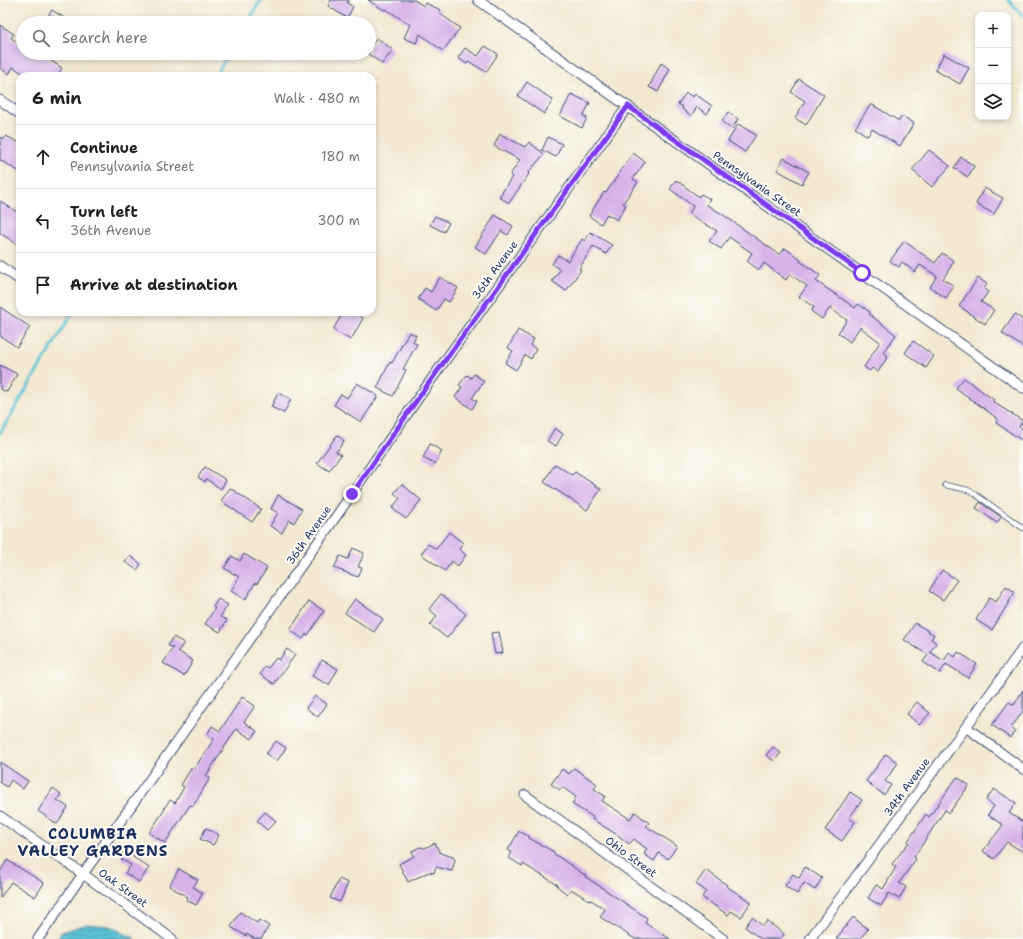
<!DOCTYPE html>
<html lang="en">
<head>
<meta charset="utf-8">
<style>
	:root { --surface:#fff; --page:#f2f2f2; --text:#222; --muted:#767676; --line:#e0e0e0 }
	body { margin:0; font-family:"Shantell Sans",sans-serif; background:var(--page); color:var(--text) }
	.controls { position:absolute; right:12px; top:12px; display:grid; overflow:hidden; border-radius:8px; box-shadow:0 2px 6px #0003 }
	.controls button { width:36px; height:36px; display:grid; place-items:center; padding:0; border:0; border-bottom:1px solid var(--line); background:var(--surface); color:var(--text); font:20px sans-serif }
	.stop { position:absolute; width:12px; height:12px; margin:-9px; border:3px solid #7c3aed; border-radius:50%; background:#fff }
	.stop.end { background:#7c3aed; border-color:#fff; box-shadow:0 1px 4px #0008 }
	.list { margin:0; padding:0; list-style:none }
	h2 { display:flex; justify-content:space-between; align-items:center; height:52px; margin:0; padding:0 16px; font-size:17px }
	h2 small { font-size:13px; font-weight:400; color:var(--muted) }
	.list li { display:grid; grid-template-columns:26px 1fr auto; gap:12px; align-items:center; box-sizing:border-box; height:64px; padding:0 16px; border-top:1px solid var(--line) }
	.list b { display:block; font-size:15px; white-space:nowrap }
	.list p { margin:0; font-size:13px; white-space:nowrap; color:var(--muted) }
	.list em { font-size:13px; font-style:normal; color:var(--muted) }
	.icon { flex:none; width:22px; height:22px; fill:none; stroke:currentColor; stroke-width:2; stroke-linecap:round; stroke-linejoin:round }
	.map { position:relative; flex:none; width:1023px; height:939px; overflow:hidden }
	.search { position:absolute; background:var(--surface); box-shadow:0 2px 6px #0003; left:16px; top:16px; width:360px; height:44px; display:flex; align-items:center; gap:10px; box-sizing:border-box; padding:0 14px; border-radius:22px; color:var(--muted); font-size:15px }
	.panel { position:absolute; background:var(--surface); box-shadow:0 2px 6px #0003; left:16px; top:72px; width:360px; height:244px; border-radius:12px }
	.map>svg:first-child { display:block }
	.water { fill:url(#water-rules); stroke:#3a7a9a }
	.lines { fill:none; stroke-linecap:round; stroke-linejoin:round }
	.stream { stroke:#5ac4d6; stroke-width:3 }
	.building { fill:#d6b2e9 }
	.lane-casing { stroke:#3b4b6f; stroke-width:6 }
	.street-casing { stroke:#3b4b6f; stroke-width:11 }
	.lane { stroke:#fff; stroke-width:4.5 }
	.street { stroke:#fff; stroke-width:9 }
	.route { stroke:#7c3aed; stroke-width:5 }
	.labels { text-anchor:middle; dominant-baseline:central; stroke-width:4; stroke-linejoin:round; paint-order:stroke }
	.street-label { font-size:11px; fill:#1b2f5e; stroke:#fdfcf7 }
	.district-label { font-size:15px; font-weight:bold; letter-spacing:1px; fill:#1b2f5e; stroke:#fdfcf7 }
</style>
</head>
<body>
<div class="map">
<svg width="1023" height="939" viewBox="0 0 1023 939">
	<defs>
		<pattern id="water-rules" width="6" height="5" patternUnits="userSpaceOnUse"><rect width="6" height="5" fill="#5ac4d6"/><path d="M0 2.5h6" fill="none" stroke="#4aa0b1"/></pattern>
	</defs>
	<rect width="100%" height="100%" fill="#fdfcf7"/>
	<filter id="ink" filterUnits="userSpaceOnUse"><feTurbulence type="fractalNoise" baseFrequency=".025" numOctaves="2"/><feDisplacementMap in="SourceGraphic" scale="8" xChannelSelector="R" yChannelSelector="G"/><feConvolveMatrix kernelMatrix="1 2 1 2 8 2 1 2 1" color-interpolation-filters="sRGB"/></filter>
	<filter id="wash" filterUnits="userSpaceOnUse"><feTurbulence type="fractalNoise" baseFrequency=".012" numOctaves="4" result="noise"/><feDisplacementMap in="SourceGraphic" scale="16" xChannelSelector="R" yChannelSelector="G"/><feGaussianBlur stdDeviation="0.9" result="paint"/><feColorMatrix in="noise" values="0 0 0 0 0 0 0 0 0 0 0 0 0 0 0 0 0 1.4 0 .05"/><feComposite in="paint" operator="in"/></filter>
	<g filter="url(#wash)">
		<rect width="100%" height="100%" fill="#f3e8d1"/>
		<polygon class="water" points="87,924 109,926 136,939 58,939 61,932"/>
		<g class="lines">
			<g class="stream">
				<polyline points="1008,0 1023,16"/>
				<polyline points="247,23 261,0"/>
				<polyline points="215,76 229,53"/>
				<polyline points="0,433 73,312"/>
			</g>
		</g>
		<g id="blocks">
			<g class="building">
				<polygon points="331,0 349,0 347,3 353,7 347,18 328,6"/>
				<polygon points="368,0 414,0 424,6 425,3 441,10 439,13 460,28 443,51 420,34 416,43 404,38 410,25 386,9 384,10"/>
				<polygon points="52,10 63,17 59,23 43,23"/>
				<polygon points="0,25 14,34 11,38 23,46 23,53 34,53 40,57 42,55 62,68 57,76 27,76 13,67 9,74 0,68"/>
				<polygon points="377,38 393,50 382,64 367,53 369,53 369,48"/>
				<polygon points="485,46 498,54 486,72 468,61 467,64 458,58 465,48 478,56"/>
				<polygon points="944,54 969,68 960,84 935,70"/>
				<polygon points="661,63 670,69 658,92 649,87"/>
				<polygon points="799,79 824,95 806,125 795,118 805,101 791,92"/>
				<polygon points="527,82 553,100 544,114 518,96"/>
				<polygon points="686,93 693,97 695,94 712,106 707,114 697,107 691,116 682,109 683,107 678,104"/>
				<polygon points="571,94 590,103 583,116 587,118 582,128 560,116"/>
				<polygon points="871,104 899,121 902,116 914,123 900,146 872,129 868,136 855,128"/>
				<polygon points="728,112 738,119 732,129 722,122"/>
				<polygon points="738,124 756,135 745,152 728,141"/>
				<polygon points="500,134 525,147 529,142 544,154 528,173 529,174 509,203 499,197 512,177 510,175 520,160 494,146"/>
				<polygon points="6,136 20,143 20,172 0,160 0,137 4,139"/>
				<polygon points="548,137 562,144 556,157 542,150"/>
				<polygon points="929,150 950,166 932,187 912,170"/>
				<polygon points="633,153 645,162 633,179 638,182 623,203 626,205 617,220 607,214 601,224 589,216 604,192 606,193"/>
				<polygon points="961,157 974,166 968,177 954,168"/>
				<polygon points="784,158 809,172 802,184 777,170"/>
				<polygon points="676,180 699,197 701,194 710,199 707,205 722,214 780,255 785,248 801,260 800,261 820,275 816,281 855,308 858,304 870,312 869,314 896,335 883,352 888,356 878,372 872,368 870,371 864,367 880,342 860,327 850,342 838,333 847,320 830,308 822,319 811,311 814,307 799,297 807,286 790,274 786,280 764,263 759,270 747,261 752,253 729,237 721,249 709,241 717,231 689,214 693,206 670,189"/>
				<polygon points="984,188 1003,198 994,214 976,204"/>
				<polygon points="0,201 20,214 20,246 0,233"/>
				<polygon points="495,215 513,226 508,235 501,231 486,254 475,247"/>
				<polygon points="435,216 449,223 444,232 430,225"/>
				<polygon points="590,232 612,245 606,254 593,246 579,269 581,270 566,291 552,281 560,270 552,264 558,255 568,261 582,239 585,241"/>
				<polygon points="904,241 935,263 942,253 954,261 943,279 954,286 946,298 930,287 937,276 920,265 915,272 902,262 899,267 890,261"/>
				<polygon points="440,277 458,288 449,302 444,299 436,311 418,299 425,288 431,292"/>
				<polygon points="978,278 987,284 984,289 988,292 981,302 994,310 985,324 959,306"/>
				<polygon points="0,307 30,327 17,347 0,336"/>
				<polygon points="343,312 353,312 363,318 351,340 333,330"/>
				<polygon points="1015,314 1023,320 1023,347 1002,333"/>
				<polygon points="518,330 534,339 530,345 536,349 531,359 525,355 516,370 505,363 513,351 508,348"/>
				<polygon points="409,332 416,335 413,342 417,344 403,369 406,370 393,396 377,388 390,362 392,363"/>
				<polygon points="913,341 934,356 926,368 905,353"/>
				<polygon points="0,365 17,374 7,392 0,389"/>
				<polygon points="474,374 484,381 472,398 477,401 472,409 455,397 462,387 459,385 467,375 471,378"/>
				<polygon points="964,378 994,400 993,402 1023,421 1019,427 1023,429 1023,441 996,423 998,419 956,388"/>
				<polygon points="357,383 378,396 361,422 334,405 341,394 347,398"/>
				<polygon points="278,393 291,399 284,413 271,407"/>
				<polygon points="555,428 563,434 556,446 547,441"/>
				<polygon points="337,435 344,441 336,452 341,455 329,471 317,463"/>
				<polygon points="430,444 442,451 435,464 423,458"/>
				<polygon points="555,464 572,475 575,472 601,489 587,510 544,482"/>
				<polygon points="205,467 226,480 221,489 206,479 205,482 198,477"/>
				<polygon points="402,484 421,500 406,519 392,508 400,498 394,493"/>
				<polygon points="230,488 261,509 252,522 221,501"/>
				<polygon points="278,495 302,509 294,523 289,520 282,533 270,526 278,513 271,509"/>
				<polygon points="980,502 1001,517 997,523 976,508"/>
				<polygon points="449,532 463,543 459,549 466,555 458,566 452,561 445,571 421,554 428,544 436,549"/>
				<polygon points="353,548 364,553 358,567 362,568 358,577 334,568 340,556 348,559"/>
				<polygon points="244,554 267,568 257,584 255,583 245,600 231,591 239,577 224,568 232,556 240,561"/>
				<polygon points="130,556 141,564 137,570 125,562"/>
				<polygon points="942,570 957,580 943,600 929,591"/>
				<polygon points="1006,586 1015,592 992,630 976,620 989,598 996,602"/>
				<polygon points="441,594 466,614 447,638 430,625 437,616 429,609"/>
				<polygon points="218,599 228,605 220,617 227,620 220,632 205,624 215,608 213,607"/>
				<polygon points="355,599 383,619 374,632 345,613"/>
				<polygon points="309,601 324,611 308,635 306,634 303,639 290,630"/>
				<polygon points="915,623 934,635 931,639 936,643 930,652 944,661 949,652 955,657 958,652 977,664 968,678 946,664 940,673 923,662 928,655 904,640"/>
				<polygon points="499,632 503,653 495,654 491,633"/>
				<polygon points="173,637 184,643 178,651 193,661 184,676 163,663 173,648 168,645"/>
				<polygon points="287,649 295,655 274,684 260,674 265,666 268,668 276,658 279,660"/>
				<polygon points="322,660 338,669 329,685 312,676"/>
				<polygon points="1023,690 1023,711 1011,728 1015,731 1010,738 992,725 1009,702 1014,705"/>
				<polygon points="315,696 327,704 318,717 306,708"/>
				<polygon points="242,697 255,706 244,722 257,731 252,739 236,729 206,776 210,778 193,806 190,805 165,843 149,833 165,809 164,808 170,800 175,803 184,787 181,785 192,767 194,769 214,739 207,735 212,726 220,731"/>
				<polygon points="917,702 930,713 919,725 907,714"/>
				<polygon points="276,741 286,748 277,761 266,754"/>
				<polygon points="773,747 781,753 774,761 766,755"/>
				<polygon points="886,754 898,763 885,781 891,785 884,795 866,781"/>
				<polygon points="0,762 28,781 23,789 11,780 7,787 0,782"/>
				<polygon points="574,768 597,784 594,789 605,796 602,801 630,819 635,812 649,823 646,826 677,846 668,859 659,853 654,861 644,854 647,849 634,839 629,844 619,836 592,819 593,817 572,804 576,797 562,787 560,790 551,784 562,769 569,774"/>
				<polygon points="957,777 969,785 949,813 945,810 914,857 916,859 899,883 906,887 899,899 889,893 881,906 868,898 876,885 883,889 896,867 892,864 909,842 908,841 926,814 929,817"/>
				<polygon points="53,788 61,794 57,800 68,807 57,824 38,811"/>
				<polygon points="994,789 1016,803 1009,813 1023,822 1023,852 1007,842 994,859 983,851 1003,825 988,815 994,806 986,800"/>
				<polygon points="850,792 862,800 849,818 855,822 842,841 825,830"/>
				<polygon points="265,812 276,821 267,830 257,821"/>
				<polygon points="206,828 219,835 213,845 200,839"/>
				<polygon points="519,831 530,837 529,838 554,852 553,853 586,876 586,877 647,918 645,923 670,939 635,939 600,917 605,909 591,900 590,901 571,889 567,894 557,886 558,885 523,864 522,866 509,858 512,852 508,850"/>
				<polygon points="435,843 440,853 453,857 455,860 452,871 436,867 434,873 429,872 408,882 399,864 414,856 412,851 420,847 425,848"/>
				<polygon points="125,851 149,868 139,882 125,873 131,865 120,858"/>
				<polygon points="7,860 44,883 35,897 11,882 0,898 0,872"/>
				<polygon points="805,867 822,878 815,890 804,883 797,894 785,886 793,874 799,878"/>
				<polygon points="179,869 198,880 193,887 203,893 196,905 186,900 188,897 169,886"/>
				<polygon points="706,870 727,885 726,886 751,902 741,917 731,911 728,915 702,897 706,891 696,884"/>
				<polygon points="339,879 348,883 340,902 330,898"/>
				<polygon points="240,912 257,923 259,920 269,926 261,939 255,939 247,934 246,936 231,927"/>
				<polygon points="752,917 763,926 767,921 784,934 780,939 761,939 745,927"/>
				<polygon points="853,917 868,929 860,939 836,939"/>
			</g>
		</g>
	</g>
	<g filter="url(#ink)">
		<use href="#blocks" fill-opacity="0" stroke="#3b4b6f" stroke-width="1"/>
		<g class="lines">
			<g class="lane-casing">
				<polyline id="lane" points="945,485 968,490 975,494 1023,528"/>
			</g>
			<g class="street-casing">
				<g id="street">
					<polyline points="478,0 1023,388"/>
					<polyline points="0,100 20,114"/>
					<polyline points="0,266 20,280"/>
					<polyline points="966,727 1023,769"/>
					<polyline points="525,795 723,939"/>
					<polyline points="0,816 83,874 172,939"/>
					<polyline points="38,939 83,874 335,518 421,394 628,106"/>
					<polyline points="810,939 966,727 1023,648"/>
				</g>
			</g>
			<use href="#lane" class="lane"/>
			<use href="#street" class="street"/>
		</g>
	</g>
	<g class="lines" filter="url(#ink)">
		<polyline class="route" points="352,494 421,394 628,106 862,273"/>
	</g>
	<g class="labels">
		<g class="street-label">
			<text transform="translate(757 184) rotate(35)">Pennsylvania Street</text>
			<text transform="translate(495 270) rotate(-54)">36th Avenue</text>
			<text transform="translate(309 535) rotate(-55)">36th Avenue</text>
			<text transform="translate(907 787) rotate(-54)">34th Avenue</text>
			<text transform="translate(631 857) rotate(36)">Ohio Street</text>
			<text transform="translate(123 888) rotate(36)">Oak Street</text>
		</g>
		<g class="district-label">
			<text x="93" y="834">COLUMBIA<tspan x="93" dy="17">VALLEY GARDENS</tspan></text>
		</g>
	</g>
</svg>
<div class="controls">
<button>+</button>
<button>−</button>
<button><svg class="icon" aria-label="layers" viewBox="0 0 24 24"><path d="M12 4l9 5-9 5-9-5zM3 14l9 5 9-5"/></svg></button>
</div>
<div class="stop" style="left:862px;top:273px"></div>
<div class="stop end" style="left:352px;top:494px"></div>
<div class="search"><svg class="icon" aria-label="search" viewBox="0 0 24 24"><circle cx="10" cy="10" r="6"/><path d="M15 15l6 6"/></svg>Search here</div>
<section class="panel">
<h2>6 min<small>Walk · 480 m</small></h2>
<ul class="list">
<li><svg class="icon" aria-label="ahead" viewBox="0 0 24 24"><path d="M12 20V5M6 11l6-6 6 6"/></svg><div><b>Continue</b><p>Pennsylvania Street</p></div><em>180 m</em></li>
<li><svg class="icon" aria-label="left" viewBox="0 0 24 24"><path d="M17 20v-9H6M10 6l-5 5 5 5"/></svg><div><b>Turn left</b><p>36th Avenue</p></div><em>300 m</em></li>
<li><svg class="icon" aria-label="arrive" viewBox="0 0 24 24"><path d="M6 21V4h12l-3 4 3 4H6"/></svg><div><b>Arrive at destination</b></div></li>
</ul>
</section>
</div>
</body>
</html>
